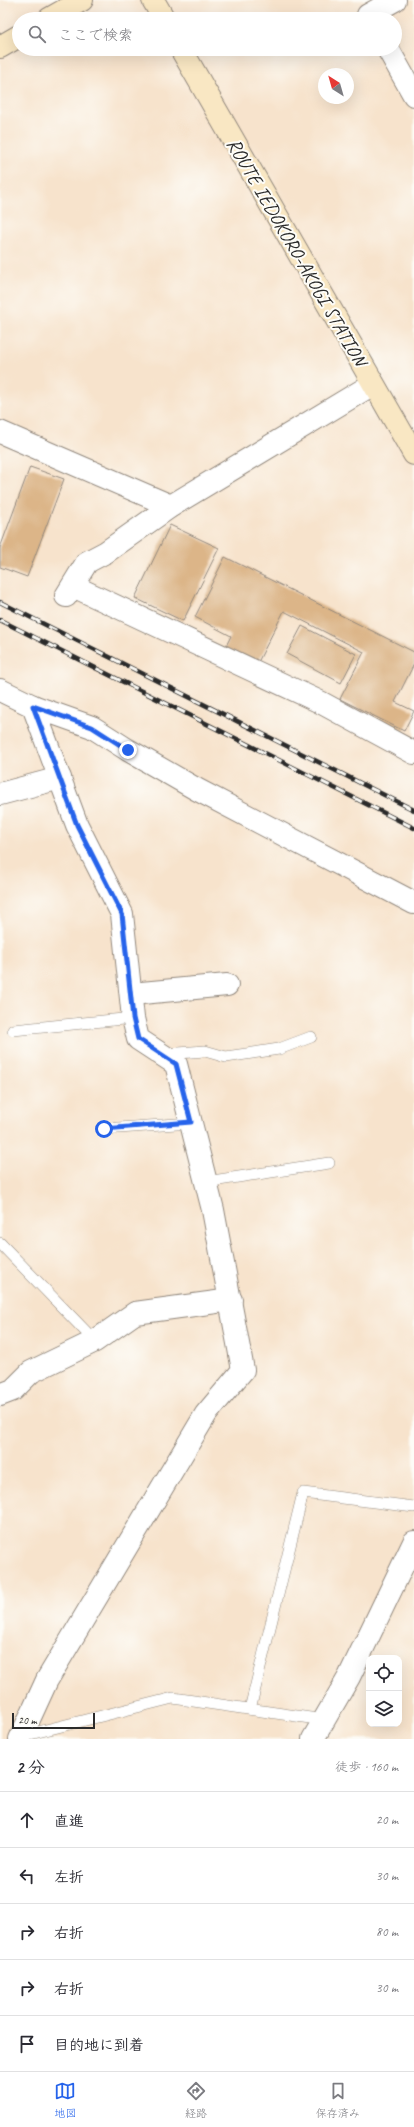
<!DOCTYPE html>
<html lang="ja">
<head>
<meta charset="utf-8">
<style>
	:root { --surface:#fff; --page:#f7f7f7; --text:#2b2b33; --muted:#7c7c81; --line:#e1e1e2; --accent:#2563eb }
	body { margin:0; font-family:Caveat,"Klee One",sans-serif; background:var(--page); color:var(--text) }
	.controls { position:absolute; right:12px; bottom:12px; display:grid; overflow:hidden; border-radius:8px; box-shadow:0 4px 16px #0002 }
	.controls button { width:36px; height:36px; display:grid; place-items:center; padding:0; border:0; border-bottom:1px solid var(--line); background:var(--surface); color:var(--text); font:20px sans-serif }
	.compass { position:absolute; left:318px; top:68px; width:36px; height:36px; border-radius:50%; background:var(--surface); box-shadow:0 4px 16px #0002; rotate:323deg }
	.scale { position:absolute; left:12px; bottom:10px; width:83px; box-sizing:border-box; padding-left:4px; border:2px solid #2b2b2b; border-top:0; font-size:11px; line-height:14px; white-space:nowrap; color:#2b2b2b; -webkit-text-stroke:3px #fdfcf7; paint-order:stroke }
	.stop { position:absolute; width:12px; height:12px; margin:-9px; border:3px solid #2563eb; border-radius:50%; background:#fff }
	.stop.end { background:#2563eb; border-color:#fff; box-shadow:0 1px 4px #0008 }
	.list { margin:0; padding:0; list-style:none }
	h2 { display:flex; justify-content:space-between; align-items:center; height:52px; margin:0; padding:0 16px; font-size:17px }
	h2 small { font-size:13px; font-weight:400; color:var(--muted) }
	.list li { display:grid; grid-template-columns:26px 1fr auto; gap:12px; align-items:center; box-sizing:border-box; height:56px; padding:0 16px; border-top:1px solid var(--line) }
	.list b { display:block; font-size:15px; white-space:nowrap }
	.list em { font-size:13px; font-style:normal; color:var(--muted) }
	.icon { flex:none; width:22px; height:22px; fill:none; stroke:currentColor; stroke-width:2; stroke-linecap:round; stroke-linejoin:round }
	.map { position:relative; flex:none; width:414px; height:1739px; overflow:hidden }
	.search { position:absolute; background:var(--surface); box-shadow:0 4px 16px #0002; left:12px; right:12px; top:12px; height:44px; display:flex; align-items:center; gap:10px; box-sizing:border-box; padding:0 14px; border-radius:22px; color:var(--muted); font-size:15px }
	.sheet { height:332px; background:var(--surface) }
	nav { display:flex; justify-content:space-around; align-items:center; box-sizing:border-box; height:56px; border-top:1px solid var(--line); background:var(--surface); font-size:11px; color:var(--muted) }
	nav a { display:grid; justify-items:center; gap:2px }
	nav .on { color:var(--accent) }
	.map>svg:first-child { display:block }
	.building { fill:#dcb588 }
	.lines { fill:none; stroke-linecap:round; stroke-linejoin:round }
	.lane-casing { stroke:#91877c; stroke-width:12 }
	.street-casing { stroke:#91877c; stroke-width:24 }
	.secondary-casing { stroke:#91877c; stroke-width:24 }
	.lane { stroke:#fff; stroke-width:11 }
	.street { stroke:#fff; stroke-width:22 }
	.secondary { stroke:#f9e7c3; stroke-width:22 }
	.rail-casing { stroke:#2b2b2b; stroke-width:4.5 }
	.rail { stroke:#fdfcf7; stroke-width:3; stroke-dasharray:9; stroke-linecap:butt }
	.route { stroke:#2563eb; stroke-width:5 }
	.labels { text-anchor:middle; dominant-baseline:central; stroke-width:4; stroke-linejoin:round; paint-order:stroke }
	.street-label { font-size:20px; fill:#2b2b2b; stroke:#fdfcf7 }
</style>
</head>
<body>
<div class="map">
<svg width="414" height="1739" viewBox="0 0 414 1739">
	<rect width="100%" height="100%" fill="#fdfcf7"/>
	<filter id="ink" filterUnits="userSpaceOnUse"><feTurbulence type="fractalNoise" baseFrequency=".025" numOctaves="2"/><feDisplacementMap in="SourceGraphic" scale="8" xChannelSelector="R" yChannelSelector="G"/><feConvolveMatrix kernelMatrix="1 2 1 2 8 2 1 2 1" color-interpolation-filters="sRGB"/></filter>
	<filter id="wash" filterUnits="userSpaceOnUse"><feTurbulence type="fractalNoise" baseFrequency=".012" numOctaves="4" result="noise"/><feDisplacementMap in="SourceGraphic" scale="16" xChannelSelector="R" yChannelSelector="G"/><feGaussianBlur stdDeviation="0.9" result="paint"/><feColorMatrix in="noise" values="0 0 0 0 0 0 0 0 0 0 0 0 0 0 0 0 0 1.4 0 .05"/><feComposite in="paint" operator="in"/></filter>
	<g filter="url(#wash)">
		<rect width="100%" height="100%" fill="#f7e3cc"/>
		<g id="blocks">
			<g class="building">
				<polygon points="30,467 64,479 27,577 0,567 0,548"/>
				<polygon points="170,525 219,548 183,621 135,598"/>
				<polygon points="225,557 414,652 414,664 395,702 414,711 404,731 340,699 364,652 284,611 257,664 225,648 231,636 195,617"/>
				<polygon points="302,626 356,654 341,683 287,654"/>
			</g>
		</g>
	</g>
	<g filter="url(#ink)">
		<use href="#blocks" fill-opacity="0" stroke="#91877c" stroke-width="1"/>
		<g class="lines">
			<g class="lane-casing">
				<g id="lane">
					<polyline points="13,1030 133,1018"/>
					<polyline points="165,1054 205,1051 226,1057 279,1049 311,1037"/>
					<polyline points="104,1129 191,1123"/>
					<polyline points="206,1182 329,1163"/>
					<polyline points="0,1243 95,1341"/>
					<polyline points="250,1709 303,1493 414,1507"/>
					<polyline points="22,1736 173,1698 324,1720"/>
				</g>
			</g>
			<g class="street-casing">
				<g id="street">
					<polyline points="368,15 395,0"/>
					<polyline points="388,49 414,95"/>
					<polyline points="0,432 171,506"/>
					<polyline points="73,586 320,702 414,753"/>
					<polyline points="66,596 87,562 106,552 171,506 373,384"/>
					<polyline points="0,690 33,706 92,727 128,750 196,789 414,903"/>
					<polyline points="0,794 60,778"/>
					<polyline points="131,994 227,985"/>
					<polyline points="0,1395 13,1390 31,1372 95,1341 135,1313 231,1300"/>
					<polyline points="20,1739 47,1680 206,1414 243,1370 213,1210 176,1064 138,1039 133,1018 122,914 77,825 33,706"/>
					<polyline points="313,1739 349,1677 414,1542"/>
				</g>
			</g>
			<g class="secondary-casing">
				<g id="secondary">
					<polyline points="153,0 164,19"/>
					<polyline points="49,19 82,0"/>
					<polyline points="0,47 19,36"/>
					<polyline points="181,49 414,454"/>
				</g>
			</g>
			<use href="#lane" class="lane"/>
			<use href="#street" class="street"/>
			<use href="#secondary" class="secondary"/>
			<g class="rail-casing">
				<g id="rail">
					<polyline points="0,602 414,810"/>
					<polyline points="0,620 414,828"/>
				</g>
			</g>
			<use href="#rail" class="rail"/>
		</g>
	</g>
	<g class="lines" filter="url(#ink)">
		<polyline class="route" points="104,1129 191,1122 176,1064 138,1039 133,1018 122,914 77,825 33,706 92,727 128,750"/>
	</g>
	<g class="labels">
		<g class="street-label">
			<text transform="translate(297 252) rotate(60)">ROUTE IEDOKORO-AKOGI STATION</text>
		</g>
	</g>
</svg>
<div class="controls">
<button><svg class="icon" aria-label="locate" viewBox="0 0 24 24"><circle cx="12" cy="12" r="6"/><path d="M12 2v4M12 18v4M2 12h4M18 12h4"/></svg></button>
<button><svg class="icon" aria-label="layers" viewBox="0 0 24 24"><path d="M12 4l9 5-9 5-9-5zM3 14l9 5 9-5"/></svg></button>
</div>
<svg class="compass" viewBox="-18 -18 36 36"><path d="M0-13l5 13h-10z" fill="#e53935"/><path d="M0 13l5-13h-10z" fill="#7c7c81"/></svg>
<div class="scale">20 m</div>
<div class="stop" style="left:104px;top:1129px"></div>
<div class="stop end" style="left:128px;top:750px"></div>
<div class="search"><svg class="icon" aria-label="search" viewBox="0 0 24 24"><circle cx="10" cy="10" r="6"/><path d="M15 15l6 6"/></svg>ここで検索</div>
</div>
<section class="sheet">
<h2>2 分<small>徒歩 · 160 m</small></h2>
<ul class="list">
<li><svg class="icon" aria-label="ahead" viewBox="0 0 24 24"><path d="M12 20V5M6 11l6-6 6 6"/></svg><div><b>直進</b></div><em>20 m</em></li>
<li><svg class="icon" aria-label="left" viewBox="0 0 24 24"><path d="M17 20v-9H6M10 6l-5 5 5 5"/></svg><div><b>左折</b></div><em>30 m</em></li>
<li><svg class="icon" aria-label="right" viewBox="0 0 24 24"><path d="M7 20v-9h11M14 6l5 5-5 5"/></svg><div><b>右折</b></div><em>80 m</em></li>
<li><svg class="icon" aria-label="right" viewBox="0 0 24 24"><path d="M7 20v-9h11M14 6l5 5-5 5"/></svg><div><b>右折</b></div><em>30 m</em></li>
<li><svg class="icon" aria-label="arrive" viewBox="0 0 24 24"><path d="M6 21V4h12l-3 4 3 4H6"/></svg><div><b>目的地に到着</b></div></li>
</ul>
</section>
<nav>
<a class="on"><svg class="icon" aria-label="map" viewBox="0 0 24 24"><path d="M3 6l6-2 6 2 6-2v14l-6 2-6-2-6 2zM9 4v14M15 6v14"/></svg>地図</a>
<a><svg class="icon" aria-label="directions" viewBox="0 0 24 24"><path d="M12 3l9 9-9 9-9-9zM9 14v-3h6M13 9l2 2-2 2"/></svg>経路</a>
<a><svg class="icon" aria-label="saved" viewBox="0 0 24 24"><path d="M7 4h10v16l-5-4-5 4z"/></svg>保存済み</a>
</nav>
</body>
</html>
